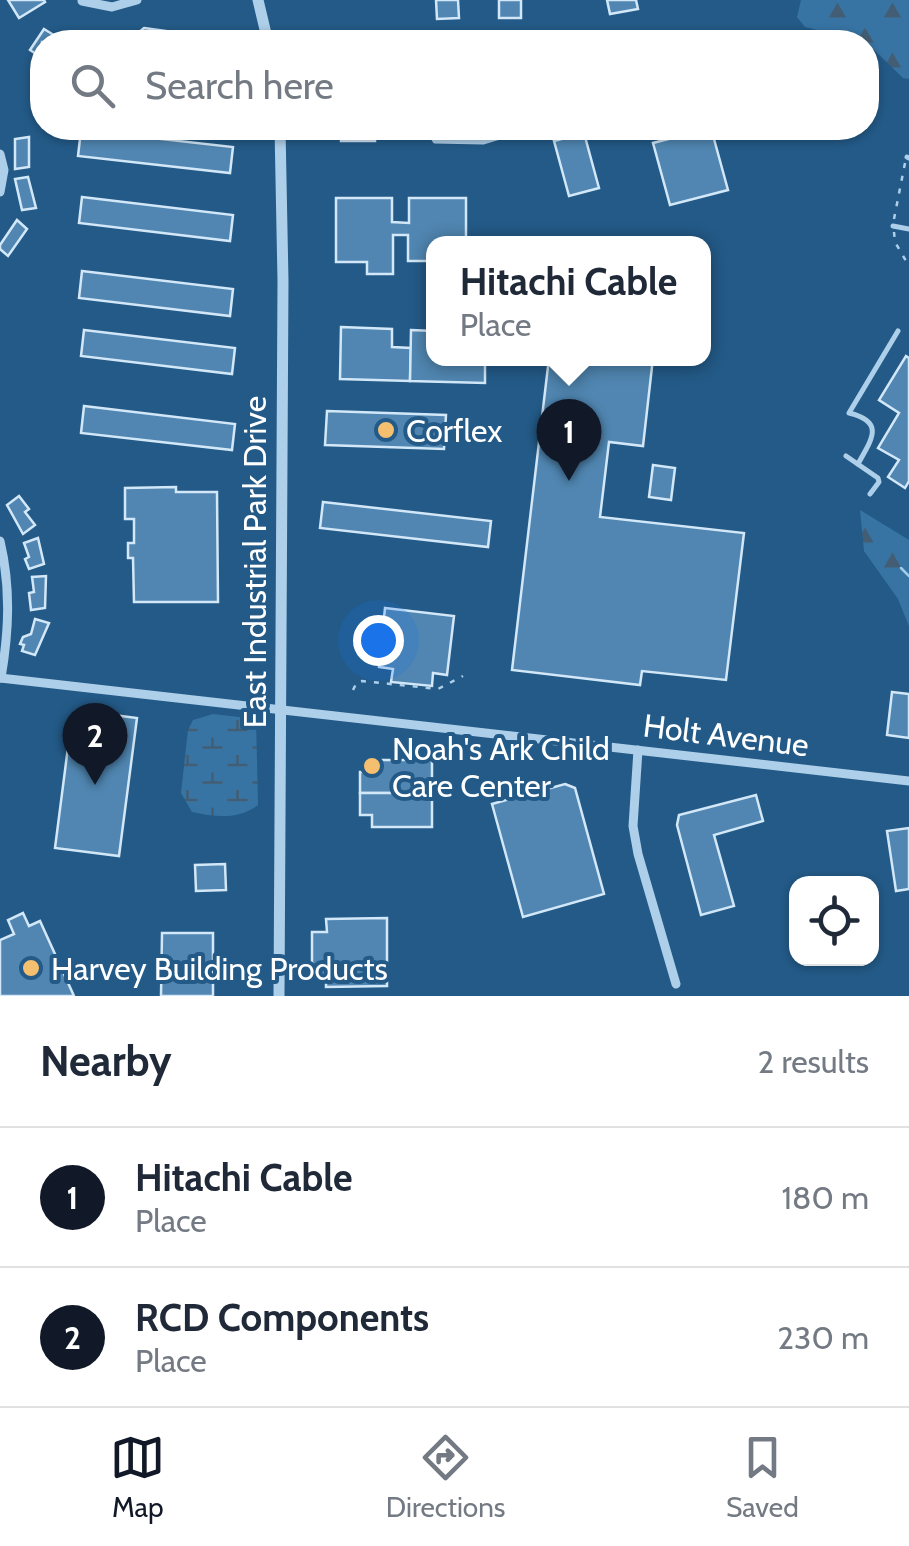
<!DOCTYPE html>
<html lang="en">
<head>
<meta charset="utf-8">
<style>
	:root { --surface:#fff; --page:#f2f2f3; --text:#1f2937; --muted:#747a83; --line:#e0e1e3; --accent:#111827 }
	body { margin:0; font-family:Cabin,sans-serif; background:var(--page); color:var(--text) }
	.controls { position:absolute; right:30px; bottom:30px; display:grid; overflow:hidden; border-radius:20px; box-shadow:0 2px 8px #0004 }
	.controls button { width:90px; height:90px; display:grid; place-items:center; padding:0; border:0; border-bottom:2px solid var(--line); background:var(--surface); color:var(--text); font:50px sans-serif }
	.you { position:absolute; left:378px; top:640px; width:35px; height:35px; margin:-25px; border:8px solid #fff; border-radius:50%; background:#1a73e8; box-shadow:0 0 0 15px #1a73e833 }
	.badge { display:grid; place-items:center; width:65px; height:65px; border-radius:50%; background:var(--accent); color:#fff; font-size:32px; font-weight:700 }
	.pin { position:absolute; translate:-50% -82px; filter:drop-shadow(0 2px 5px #0008) }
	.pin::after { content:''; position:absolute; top:52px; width:35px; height:30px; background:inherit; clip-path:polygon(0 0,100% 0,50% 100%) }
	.popup { position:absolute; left:426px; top:236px; width:285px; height:130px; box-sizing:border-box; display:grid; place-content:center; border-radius:20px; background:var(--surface); filter:drop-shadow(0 2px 8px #0005); font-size:32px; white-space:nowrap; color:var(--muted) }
	.popup b { font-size:38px; color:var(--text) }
	.popup::after { content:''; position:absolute; left:50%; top:100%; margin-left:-20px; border:20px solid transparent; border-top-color:var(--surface) }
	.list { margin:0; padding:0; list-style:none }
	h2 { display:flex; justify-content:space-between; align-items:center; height:130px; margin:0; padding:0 40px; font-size:42px }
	h2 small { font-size:32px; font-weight:400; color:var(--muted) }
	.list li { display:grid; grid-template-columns:65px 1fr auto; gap:30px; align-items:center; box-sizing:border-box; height:140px; padding:0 40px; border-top:2px solid var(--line) }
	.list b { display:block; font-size:38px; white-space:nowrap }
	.list p { margin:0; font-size:32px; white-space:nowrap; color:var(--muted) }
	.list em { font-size:32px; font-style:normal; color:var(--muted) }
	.icon { flex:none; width:55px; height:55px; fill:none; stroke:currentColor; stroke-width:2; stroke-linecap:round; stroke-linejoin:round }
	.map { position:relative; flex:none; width:909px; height:996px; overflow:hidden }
	.search { position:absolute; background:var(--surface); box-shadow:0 2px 8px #0004; left:30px; right:30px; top:30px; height:110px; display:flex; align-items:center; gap:25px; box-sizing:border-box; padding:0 35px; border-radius:40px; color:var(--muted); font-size:38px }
	.sheet { height:410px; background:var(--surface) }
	nav { display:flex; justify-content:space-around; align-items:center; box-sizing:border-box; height:140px; border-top:2px solid var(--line); background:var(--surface); font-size:28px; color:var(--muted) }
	nav a { display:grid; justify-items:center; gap:5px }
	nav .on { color:var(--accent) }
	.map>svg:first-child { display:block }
	.forest { fill:url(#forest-firs) }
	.wetland { fill:url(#wetland-marsh) }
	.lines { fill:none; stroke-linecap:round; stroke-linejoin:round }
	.stream { stroke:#a2ccea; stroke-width:2.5 }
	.building { fill:#5086b1; stroke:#d2e7f7; stroke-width:2.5 }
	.path { stroke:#aecfe9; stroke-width:2.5; stroke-dasharray:5 8; stroke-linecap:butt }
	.service { stroke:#aecfe9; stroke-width:5 }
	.minor { stroke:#aecfe9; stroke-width:9 }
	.tertiary { stroke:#aecfe9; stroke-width:11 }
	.poi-dot { fill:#f5bf70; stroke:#235a87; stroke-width:4 }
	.labels { text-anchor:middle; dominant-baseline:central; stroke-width:8; stroke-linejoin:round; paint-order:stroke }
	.poi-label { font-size:32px; fill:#fff; stroke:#235a87; text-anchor:start }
	.street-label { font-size:32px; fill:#fff; stroke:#235a87 }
</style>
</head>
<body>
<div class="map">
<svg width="909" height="996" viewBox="0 0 909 996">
	<defs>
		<pattern id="forest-firs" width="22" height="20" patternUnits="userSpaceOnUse" patternTransform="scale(2.5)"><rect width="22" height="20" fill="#3774a4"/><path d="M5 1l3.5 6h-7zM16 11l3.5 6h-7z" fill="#435e74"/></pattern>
		<pattern id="wetland-marsh" width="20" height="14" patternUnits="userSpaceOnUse" patternTransform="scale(2.5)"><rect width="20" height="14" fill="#3774a4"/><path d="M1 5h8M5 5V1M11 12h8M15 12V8" fill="none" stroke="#435e74"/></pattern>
	</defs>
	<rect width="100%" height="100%" fill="#235a87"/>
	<g class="forest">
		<polygon points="801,0 909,0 909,79 903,78 866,42 805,27 797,17"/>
		<polygon points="860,510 909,540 909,626 898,599 864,551"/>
	</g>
	<path class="wetland" d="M213 714 256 719 258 805C238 820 215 817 192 812L181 793 188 730 193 720Z"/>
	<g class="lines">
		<polyline class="stream" points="901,568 909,576"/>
	</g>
	<g class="building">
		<polygon points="8,0 44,0 45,2 19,18"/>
		<polygon points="436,0 458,0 459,18 437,19"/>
		<rect x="499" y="0" width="22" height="18"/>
		<polygon points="607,0 636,0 638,9 610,14"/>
		<polygon points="144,28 231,40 230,42 136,42 138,33"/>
		<polygon points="44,29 65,42 42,42 42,58 30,50"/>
		<rect x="341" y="128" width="34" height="13"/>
		<polygon points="711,128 728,190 670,205 653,143"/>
		<polygon points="81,130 233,147 230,173 78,156"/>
		<polygon points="584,133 599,188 569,196 554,141"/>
		<polygon points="29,137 29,167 15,169 15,139"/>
		<polygon points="28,177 36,208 22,210 15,179"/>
		<polygon points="82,197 233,215 230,241 79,223"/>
		<polygon points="336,198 392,198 392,222 409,223 409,198 466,198 466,244 434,244 434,261 408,261 408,235 393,235 393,274 367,274 367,262 336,262"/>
		<polygon points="17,220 27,229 8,256 0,249 0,245"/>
		<polygon points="82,271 233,289 230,316 79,298"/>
		<polygon points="341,327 392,329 392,347 411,348 410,381 340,379"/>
		<polygon points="84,330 235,348 232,374 81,356"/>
		<polygon points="411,330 434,331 434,358 485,358 485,383 410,381"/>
		<polygon points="906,356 909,358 909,481 905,488 888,477 899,460 878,448 899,413 879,400"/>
		<polygon points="549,358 653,358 643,446 609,442 600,517 744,533 726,680 642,671 640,685 512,670"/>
		<polygon points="84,406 235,424 232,450 81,433"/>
		<polygon points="327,411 446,415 444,449 325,445"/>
		<polygon points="653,465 675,468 671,500 649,497"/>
		<polygon points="176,487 176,492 217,492 218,602 134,602 133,558 128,558 128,543 134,543 134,519 125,519 125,488"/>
		<polygon points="19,496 29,509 25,512 35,525 23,534 7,505"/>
		<polygon points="323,502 491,521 488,547 320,528"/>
		<polygon points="38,538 44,564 29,569 25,559 29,557 24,543"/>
		<polygon points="46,576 45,608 31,610 29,593 34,592 32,577"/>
		<polygon points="385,608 454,616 447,675 433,673 432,686 391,682 393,669 379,667"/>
		<polygon points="35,619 49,623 35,655 22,651 24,645 20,644 23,637 31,634"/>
		<polygon points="892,692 909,694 909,738 887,735"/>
		<polygon points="72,716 121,722 121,716 137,718 119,856 55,848"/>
		<polygon points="373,760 432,760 432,793 360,793 360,772 373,772"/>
		<polygon points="565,784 575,788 604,894 523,917 492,804"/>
		<polygon points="360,793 432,793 432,827 372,827 372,815 360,815"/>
		<polygon points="756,795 763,821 714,835 734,906 701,915 677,825 679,815"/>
		<polygon points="909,828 909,889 896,891 887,831"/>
		<polygon points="225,864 226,890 196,891 195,865"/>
		<polygon points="23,913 29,926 40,921 74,996 0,996 0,940 14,934 8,920"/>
		<polygon points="387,918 387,986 326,987 326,974 312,974 312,932 327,932 326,919"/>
		<polygon points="162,933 213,933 213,996 161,996"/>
	</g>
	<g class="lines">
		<g class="path">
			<polyline points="894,219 905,163"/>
			<polyline points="894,232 895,242 909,266"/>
			<polyline points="353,690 357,682 362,681 438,689 463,676"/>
		</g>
		<g class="service">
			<polyline points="427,128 435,141 483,142 510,134 514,128"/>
			<polyline points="907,157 909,158"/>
			<polyline points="893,226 909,229"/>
			<polyline points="846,456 878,478 879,482 870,494"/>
			<path d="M858 464C871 440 886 422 849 413L898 331"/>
		</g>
		<g class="minor">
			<polyline points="82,1 112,7 137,0"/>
			<polyline points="445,42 780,37"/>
			<polyline points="0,154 4,170 0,192"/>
			<path d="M0 541C11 588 9 631 1 678"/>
			<polyline points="0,678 909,781"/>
			<polyline points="638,750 633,826 638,854 676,984"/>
		</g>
		<g class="tertiary">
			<polyline points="258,0 268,42"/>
			<polyline points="279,996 283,281 280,128"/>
		</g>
	</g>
	<g class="poi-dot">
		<circle cx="386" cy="430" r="10"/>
		<circle cx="372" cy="766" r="10"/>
		<circle cx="31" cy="968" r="10"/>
	</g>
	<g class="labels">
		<g class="poi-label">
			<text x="406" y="430">Corflex</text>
			<text x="392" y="748">Noah's Ark Child<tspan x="392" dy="37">Care Center</tspan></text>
			<text x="51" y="968">Harvey Building Products</text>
		</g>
		<g class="street-label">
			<text transform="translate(254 562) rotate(-90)">East Industrial Park Drive</text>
			<text transform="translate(726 735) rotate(7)">Holt Avenue</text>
		</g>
	</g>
</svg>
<div class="controls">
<button><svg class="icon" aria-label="locate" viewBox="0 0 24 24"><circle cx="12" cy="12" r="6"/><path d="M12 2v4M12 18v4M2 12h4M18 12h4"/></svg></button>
</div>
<div class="you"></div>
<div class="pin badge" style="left:569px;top:481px">1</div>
<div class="popup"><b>Hitachi Cable</b>Place</div>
<div class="pin badge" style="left:95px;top:785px">2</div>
<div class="search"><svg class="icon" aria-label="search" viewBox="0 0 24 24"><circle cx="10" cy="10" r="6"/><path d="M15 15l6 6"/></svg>Search here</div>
</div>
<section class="sheet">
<h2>Nearby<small>2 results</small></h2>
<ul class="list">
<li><span class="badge">1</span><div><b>Hitachi Cable</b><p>Place</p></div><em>180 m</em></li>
<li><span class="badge">2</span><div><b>RCD Components</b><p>Place</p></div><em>230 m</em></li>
</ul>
</section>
<nav>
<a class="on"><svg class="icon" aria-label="map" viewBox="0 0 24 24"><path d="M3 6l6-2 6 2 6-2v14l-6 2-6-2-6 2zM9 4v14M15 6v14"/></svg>Map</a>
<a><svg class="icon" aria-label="directions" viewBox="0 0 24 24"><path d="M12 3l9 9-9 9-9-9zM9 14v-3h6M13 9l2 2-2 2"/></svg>Directions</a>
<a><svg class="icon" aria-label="saved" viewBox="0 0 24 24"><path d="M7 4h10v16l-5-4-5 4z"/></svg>Saved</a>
</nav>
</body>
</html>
